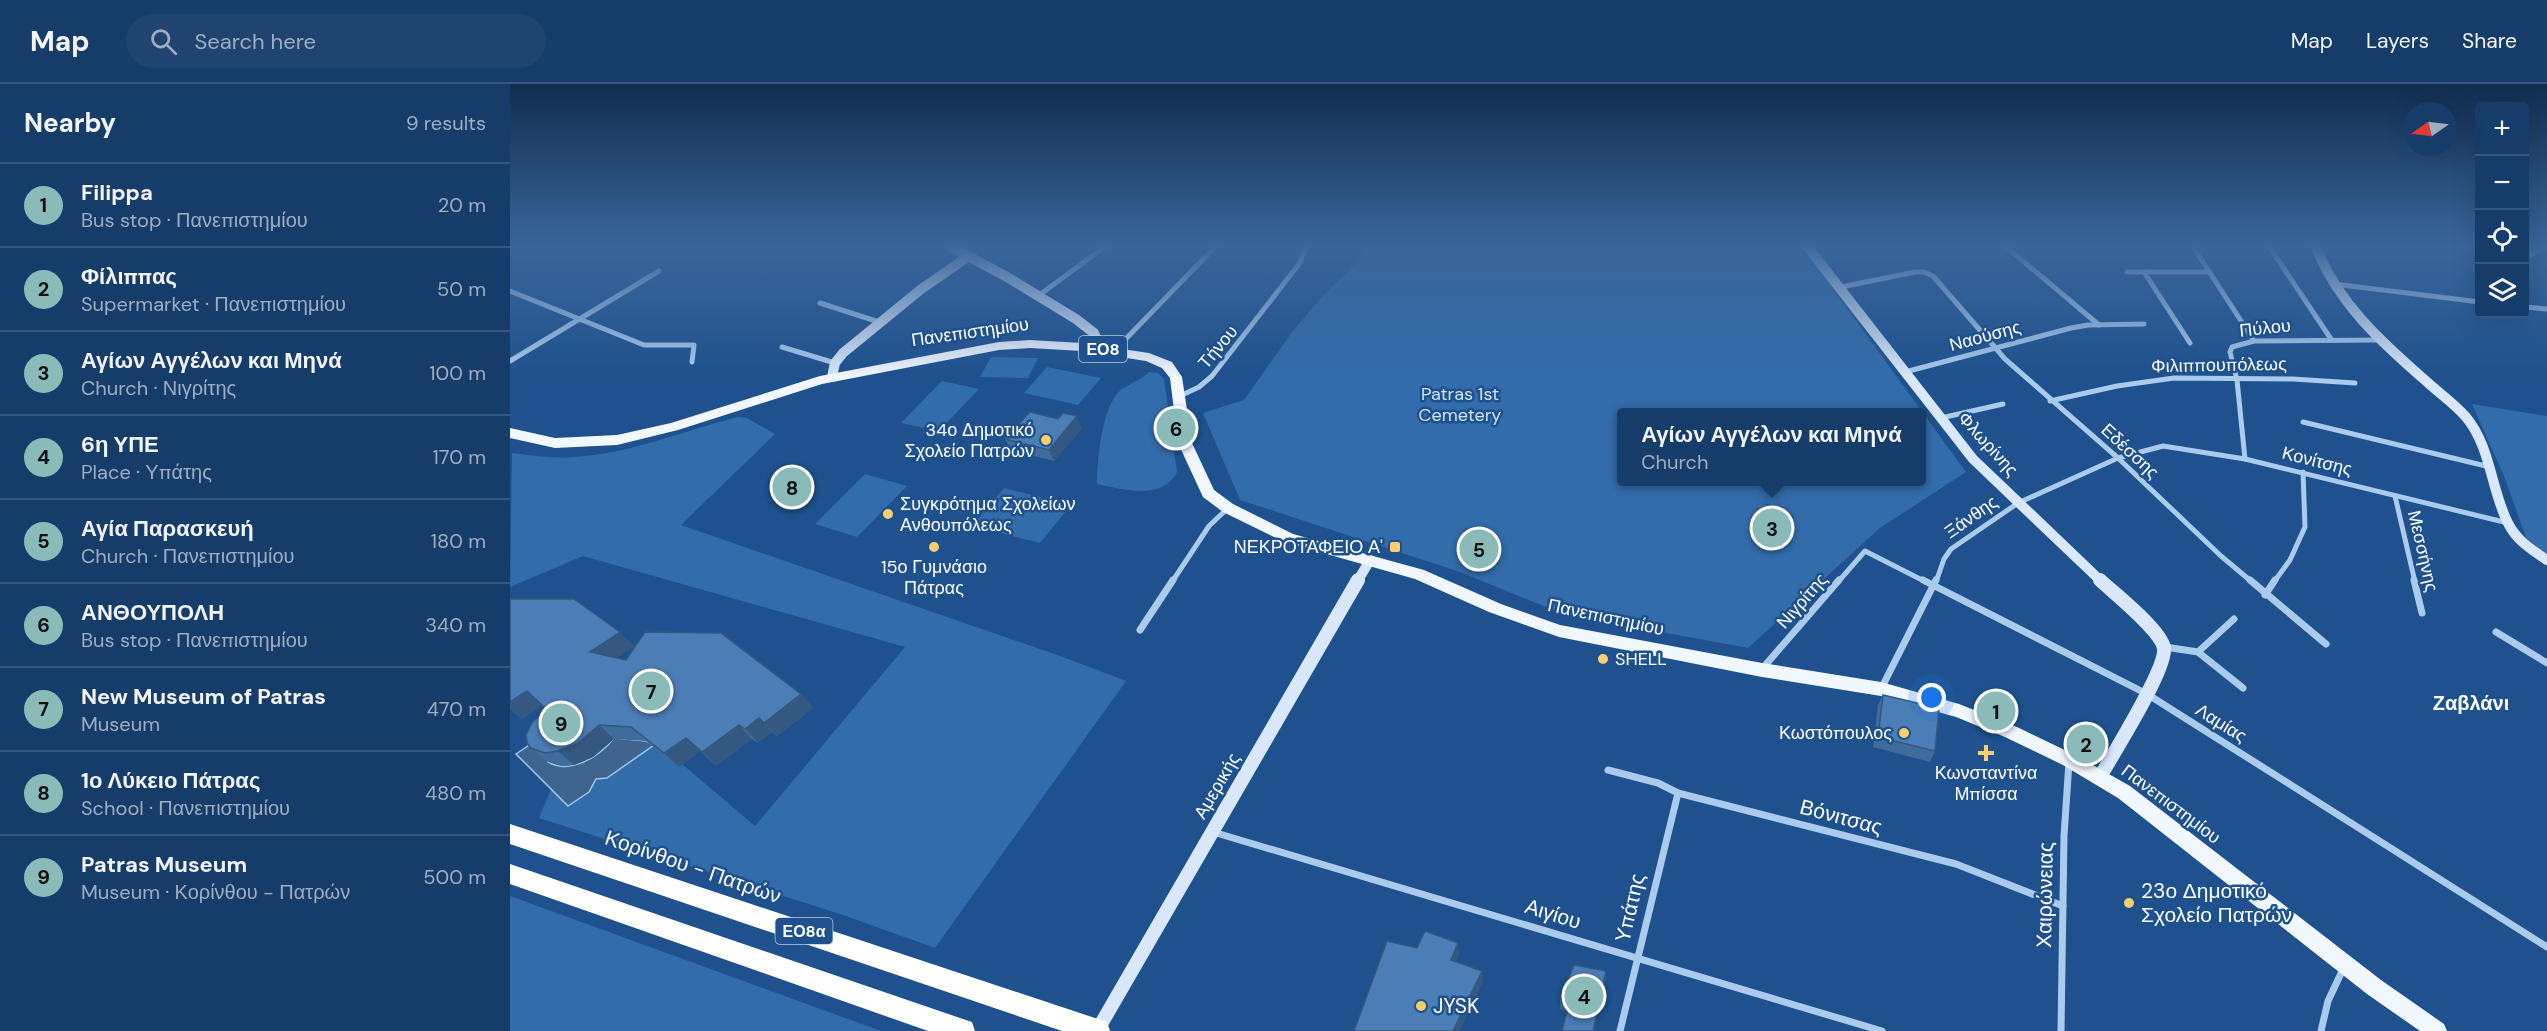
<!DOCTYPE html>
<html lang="en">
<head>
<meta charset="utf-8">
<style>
	:root { --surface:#163d6a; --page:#1f4470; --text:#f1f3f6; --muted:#9eaec1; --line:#35567e; --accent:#8bbbb9 }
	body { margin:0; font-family:"DM Sans",sans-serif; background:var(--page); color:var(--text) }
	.controls { position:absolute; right:18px; top:18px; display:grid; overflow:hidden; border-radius:6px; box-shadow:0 6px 24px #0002 }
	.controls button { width:54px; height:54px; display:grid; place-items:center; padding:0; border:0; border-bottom:2px solid var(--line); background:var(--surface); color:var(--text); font:30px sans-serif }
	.compass { position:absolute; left:1893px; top:18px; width:54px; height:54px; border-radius:50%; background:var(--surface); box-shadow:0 6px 24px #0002; rotate:256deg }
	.you { position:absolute; left:1422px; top:614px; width:21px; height:21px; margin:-15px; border:4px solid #fff; border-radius:50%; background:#1a73e8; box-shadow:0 0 0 9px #1a73e833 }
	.badge { display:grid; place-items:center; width:39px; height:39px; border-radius:50%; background:var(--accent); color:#111; font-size:20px; font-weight:700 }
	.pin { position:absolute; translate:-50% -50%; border:3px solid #fff; box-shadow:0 2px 6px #0006 }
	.popup { position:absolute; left:1107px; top:324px; width:309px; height:78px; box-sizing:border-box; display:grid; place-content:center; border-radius:6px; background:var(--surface); filter:drop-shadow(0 2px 4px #0005); font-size:20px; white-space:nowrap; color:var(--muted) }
	.popup b { font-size:22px; color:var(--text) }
	.popup::after { content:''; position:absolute; left:50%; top:100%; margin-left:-12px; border:12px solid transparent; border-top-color:var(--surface) }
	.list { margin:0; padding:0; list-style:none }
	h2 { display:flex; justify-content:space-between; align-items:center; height:78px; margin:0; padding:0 24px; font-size:26px }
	h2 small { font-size:20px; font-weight:400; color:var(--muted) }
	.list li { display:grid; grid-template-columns:39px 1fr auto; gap:18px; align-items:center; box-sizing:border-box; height:84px; padding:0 24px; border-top:2px solid var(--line) }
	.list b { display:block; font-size:22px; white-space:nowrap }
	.list p { margin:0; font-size:20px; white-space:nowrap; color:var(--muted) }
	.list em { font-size:20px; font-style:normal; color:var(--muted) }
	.icon { flex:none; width:33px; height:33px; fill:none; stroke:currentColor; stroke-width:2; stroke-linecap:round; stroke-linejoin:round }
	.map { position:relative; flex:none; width:2037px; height:947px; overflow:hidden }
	header { display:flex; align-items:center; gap:36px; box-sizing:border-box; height:84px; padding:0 30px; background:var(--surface); border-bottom:2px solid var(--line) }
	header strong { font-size:28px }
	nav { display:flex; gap:33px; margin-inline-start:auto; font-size:21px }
	.search { width:420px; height:54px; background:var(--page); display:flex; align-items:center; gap:15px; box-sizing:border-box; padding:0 21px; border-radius:33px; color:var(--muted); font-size:22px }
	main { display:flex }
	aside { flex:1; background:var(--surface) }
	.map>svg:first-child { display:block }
	.green { fill:#326caa; fill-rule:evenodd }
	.water { fill:#3f648e; stroke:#9fc6ee; stroke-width:1.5 }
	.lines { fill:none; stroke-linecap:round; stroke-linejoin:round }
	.street-far1 { stroke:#abcbec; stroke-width:5 }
	.street { stroke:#abcbec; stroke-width:7 }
	.secondary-far1 { stroke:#d8e7f9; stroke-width:10 }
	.secondary { stroke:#d8e7f9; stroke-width:14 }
	.primary { fill:#f1f7ff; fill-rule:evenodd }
	.highway { fill:#fff; fill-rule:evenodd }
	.wall { fill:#406c9d }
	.shaded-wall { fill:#34587f }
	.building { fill:#4b7eb6; stroke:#34587f; stroke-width:1.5 }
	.poi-dot { fill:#fbcd6b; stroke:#1e518d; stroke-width:2 }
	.labels { text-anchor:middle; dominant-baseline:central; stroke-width:5; stroke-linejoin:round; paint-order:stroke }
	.shield { fill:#1e518d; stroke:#bccbdd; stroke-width:1.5 }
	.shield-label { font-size:16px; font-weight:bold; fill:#fff }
	.street-label { font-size:18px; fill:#fff; stroke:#1e518d }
	.park-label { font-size:18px; fill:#d1e4f9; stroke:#1e518d }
	.poi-label { font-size:18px; fill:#fff; stroke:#1e518d; text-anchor:end }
	.neighbourhood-label { font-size:20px; font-weight:bold; fill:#fff; stroke:#1e518d }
	.near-street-label { font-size:21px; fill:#fff; stroke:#1e518d }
	.near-poi-label { font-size:21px; fill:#fff; stroke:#1e518d; text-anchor:start }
</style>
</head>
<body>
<header>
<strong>Map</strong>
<div class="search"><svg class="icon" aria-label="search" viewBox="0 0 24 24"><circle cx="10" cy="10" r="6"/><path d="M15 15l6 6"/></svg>Search here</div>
<nav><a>Map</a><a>Layers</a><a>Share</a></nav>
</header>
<main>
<aside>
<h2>Nearby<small>9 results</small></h2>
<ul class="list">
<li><span class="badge">1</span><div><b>Filippa</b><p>Bus stop · Πανεπιστημίου</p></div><em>20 m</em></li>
<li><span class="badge">2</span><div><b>Φίλιππας</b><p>Supermarket · Πανεπιστημίου</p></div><em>50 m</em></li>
<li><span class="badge">3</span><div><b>Αγίων Αγγέλων και Μηνά</b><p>Church · Νιγρίτης</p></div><em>100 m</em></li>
<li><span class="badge">4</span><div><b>6η ΥΠΕ</b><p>Place · Υπάτης</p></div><em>170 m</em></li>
<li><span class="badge">5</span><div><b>Αγία Παρασκευή</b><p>Church · Πανεπιστημίου</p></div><em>180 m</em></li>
<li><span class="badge">6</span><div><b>ΑΝΘΟΥΠΟΛΗ</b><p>Bus stop · Πανεπιστημίου</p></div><em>340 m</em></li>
<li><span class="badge">7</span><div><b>New Museum of Patras</b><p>Museum</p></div><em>470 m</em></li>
<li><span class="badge">8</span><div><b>1ο Λύκειο Πάτρας</b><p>School · Πανεπιστημίου</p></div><em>480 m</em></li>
<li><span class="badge">9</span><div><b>Patras Museum</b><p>Museum · Κορίνθου - Πατρών</p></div><em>500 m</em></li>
</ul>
</aside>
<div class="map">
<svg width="2037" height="947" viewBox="0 0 2037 947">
	<rect width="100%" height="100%" fill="#1e518d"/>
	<g class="green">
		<path d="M848 161H1287L1312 190 1456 388 1370 444 1238 564 1053 530 950 488 730 416 693 329 734 316 782 248 811 214 857 168ZM1112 328H1412V398H1112Z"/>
		<polygon points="481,273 528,274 518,294 470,293"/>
		<polygon points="537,283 591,294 568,321 514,309"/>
		<path d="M639 288 648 289 654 295 667 388C652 417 614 405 590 401L587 399C587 376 592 320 612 305 621 299 631 296 639 288Z"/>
		<polygon points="432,297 469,305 429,347 391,339"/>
		<polygon points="1962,320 2037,332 2037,476 2020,465 1994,392"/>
		<path d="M228 333 237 334 265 350 171 441 553 573 616 597 425 864 333 831 29 734 41 705 58 722 79 708 85 695 97 694 144 661 168 682 172 680 245 742 395 563 73 472 0 503 2 369C22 371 42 375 62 373 120 370 172 347 228 333Z"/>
		<polygon points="355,390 397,402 347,453 305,440"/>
		<polygon points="494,404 561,421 530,459 462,442"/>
		<polygon points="0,812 371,947 0,947"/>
	</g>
	<path class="water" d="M31 653 38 678C61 691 90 672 104 654L136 657 144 661 97 694 86 695 79 708 58 722 6 670Z"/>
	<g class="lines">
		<g class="street-far1">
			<polyline points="1494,161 1589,241"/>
			<polyline points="1682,161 1744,257"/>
			<polyline points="1758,161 1821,255"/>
			<polyline points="1497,163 1506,161"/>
			<polyline points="2014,175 2037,161"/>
			<polyline points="1617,188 1699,188"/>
			<polyline points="1634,188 1680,259"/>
			<polyline points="1824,200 1970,218"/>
			<polyline points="1331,203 1405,188 1414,188 1423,192 1495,275 1608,374 1711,472 1742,498"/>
			<polyline points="0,207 134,261 184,261 182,278"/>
			<polyline points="528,212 597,161"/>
			<polyline points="310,219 369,238"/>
			<polyline points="2014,223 2037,225"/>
			<polyline points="272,263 325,279"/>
			<polyline points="605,266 707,161"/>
			<polyline points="0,277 149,187"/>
			<polyline points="1395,288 1561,244 1578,241 1634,240"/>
			<polyline points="670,312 689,303 702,292 789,180 797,161"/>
			<polyline points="1540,317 1607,302 1664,294 1783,295 1845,299"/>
			<polyline points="1431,334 1493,320"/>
			<polyline points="1793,338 1980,383"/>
			<polyline points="1735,375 1727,296 1720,268 1722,263 1744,257 1869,256"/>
			<polyline points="1885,412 1905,498"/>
			<polyline points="662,498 699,442 718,424"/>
			<polyline points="1328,498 1355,467 1416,498"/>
			<polyline points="1426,498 1434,475 1441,465 1508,419 1608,374 1653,362 1735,375 1998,439"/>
			<polyline points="1764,498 1780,476 1795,443 1793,388"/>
		</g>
		<g class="street">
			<polyline points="1413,496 1637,610 2037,863"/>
			<polyline points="1740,496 1816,560"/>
			<polyline points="1904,496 1912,529"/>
			<polyline points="1755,511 1765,496"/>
			<polyline points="630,546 663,496"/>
			<polyline points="1986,548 2037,579"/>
			<polyline points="1655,563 1688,568 1733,604"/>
			<polyline points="1688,568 1724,535"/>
			<polyline points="1252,585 1329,496"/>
			<polyline points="1371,605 1426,496"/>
			<polyline points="1098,686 1148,699 1168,709 1446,780 1553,822"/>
			<polyline points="703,748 1372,947"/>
			<polyline points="1110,947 1168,709"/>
			<polyline points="1551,947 1554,752 1559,678"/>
			<polyline points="1811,947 1818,917 1834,883"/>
		</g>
		<g class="secondary-far1">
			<polyline points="438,161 497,193 566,235 584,249 591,265"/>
			<polyline points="1296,161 1463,375 1592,498"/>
			<path d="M1805 161C1827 218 1870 257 1916 297 1929 309 1945 320 1956 333 1981 363 1981 406 1998 439 2006 456 2022 466 2037 476"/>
			<polyline points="322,293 325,279 333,269 410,206 459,172"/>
			<polyline points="847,498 860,476"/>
		</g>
		<g class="secondary">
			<path d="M1590 693C1602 671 1657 585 1654 564 1651 546 1605 510 1590 496"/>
			<polyline points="587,947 848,496"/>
		</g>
		<polygon class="primary" points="520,256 572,259 639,269 662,278 672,293 682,359 704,406 723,420 783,450 914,486 991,520 1050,541 1252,579 1371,598 1449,620 1507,643 1565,671 1620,702 1871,896 1934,940 1937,947 1910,947 1857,910 1608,714 1553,681 1495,653 1446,633 1371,612 1252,593 1049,553 979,528 905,495 774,458 713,428 693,413 668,359 660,294 652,284 636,277 572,267 520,264 489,266 312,300 168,346 107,361 45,364 0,354 0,344 45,354 107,351 161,339 310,292 489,258"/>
		<g class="highway">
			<polygon points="0,740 588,935 597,938 600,947 552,947 0,760"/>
			<polygon points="0,780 453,935 462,938 465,947 418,947 0,800"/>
		</g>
	</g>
	<g class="wall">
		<polygon points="572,344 544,377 501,366 495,355"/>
		<polygon points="1257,421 1276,431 1280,450 1278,458 1270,457 1268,462 1248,458 1249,451 1242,450 1247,425 1256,426"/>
		<polygon points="973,447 974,455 967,482 949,480 949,473"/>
		<polygon points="0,515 124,562 106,574 291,610 303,624 267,652 262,648 248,659 242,655 206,682 190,667 169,683 136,657 104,655 83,673 64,681 52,682 38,678 21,664 35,624 32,621 12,635 0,625"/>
		<polygon points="1373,611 1425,667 1420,678 1363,663 1368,621"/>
		<polygon points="1096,887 1095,898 1057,928 1050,925 1050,915"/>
	</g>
	<g class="shaded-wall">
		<polygon points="567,332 572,344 544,377 539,366"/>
		<polygon points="973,447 974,455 967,482 966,475"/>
		<polygon points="110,548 124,562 95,582 80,568"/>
		<polygon points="17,607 33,621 12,635 0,625 0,618"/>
		<polygon points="291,610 303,624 267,652 254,639"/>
		<polygon points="249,634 262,648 248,659 235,645"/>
		<polygon points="89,641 104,655 83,673 64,681 48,667"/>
		<polygon points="229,641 242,655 206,682 192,668"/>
		<polygon points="176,654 190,667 169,683 154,669"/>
		<polygon points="948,859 949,871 942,887 941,876"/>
		<polygon points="972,887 973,898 950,947 943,947"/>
		<polygon points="1096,887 1095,898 1084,947 1083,947"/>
	</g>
	<g class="building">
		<polygon points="520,328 548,335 553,329 567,332 539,366 495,355"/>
		<polygon points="1257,421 1277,424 1276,431 1283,432 1280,450 1271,449 1270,455 1250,451 1251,444 1244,442 1247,425 1257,426"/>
		<polygon points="955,445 973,447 966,475 949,473"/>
		<polygon points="0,515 64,515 110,548 80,568 116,576 135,548 211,549 291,610 254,639 249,634 235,645 229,641 192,668 176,654 154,669 121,643 89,641 67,660 48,667 35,669 21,664 17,659 16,651 22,639 35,624 17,607 0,618"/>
		<polygon points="1373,611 1429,624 1425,667 1368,653"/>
		<polygon points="915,847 948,859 941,876 972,887 943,947 844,947 877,857 907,864"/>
		<polygon points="1064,881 1096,887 1083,947 1052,947 1060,917 1050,915"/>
	</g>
	<linearGradient id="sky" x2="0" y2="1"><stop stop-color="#102d4e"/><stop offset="0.55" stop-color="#3b659a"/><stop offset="1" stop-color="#3b659a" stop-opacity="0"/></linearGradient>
	<rect width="2037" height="294" fill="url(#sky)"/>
	<g class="poi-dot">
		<circle cx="536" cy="356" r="6"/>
		<circle cx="378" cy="430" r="6"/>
		<circle cx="424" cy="463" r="6"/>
		<rect x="879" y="457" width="12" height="12" rx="3"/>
		<circle cx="1093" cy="575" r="6"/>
		<circle cx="1394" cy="649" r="6"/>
		<path d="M1473 660h6v6h6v6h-6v6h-6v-6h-6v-6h6z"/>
		<circle cx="1619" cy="819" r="6"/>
		<circle cx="911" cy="922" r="6"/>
	</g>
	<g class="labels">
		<g class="shield">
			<rect x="569" y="252" width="48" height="26" rx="4.5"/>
			<rect x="265.5" y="834" width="57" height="26" rx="4.5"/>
		</g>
		<g class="shield-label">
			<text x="593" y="265">ΕΟ8</text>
			<text x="294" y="847">ΕΟ8α</text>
		</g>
		<g class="street-label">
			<text transform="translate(1755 244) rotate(-6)">Πύλου</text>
			<text transform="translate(460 248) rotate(-8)">Πανεπιστημίου</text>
			<text transform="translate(1475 252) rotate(-15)">Ναούσης</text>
			<text transform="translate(708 263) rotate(-50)">Τήνου</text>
			<text transform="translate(1709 281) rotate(-1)">Φιλιππουπόλεως</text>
			<text transform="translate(1478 360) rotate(48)">Φλωρίνης</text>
			<text transform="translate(1620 367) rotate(43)">Εδέσσης</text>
			<text transform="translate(1807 377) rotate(14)">Κονίτσης</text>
			<text transform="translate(1461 433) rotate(-35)">Ξάνθης</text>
			<text transform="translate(1913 467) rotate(77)">Μεσσήνης</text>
			<text transform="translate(1292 517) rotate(-49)">Νιγρίτης</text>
			<text transform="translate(1096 533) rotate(12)">Πανεπιστημίου</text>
			<text transform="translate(1711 639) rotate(32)">Λαμίας</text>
			<text transform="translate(707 702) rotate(-60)">Αμερικής</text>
			<text transform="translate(1661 720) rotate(37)">Πανεπιστημίου</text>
		</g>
		<g class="park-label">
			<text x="950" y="310">Patras 1st<tspan x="950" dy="21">Cemetery</tspan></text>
		</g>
		<g class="poi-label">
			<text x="524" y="346">34ο Δημοτικό<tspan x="524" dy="21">Σχολείο Πατρών</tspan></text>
			<text x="390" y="420" text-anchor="start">Συγκρότημα Σχολείων<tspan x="390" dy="21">Ανθουπόλεως</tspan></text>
			<text x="873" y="463">ΝΕΚΡΟΤΑΦΕΙΟ Α'</text>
			<text x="424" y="483" text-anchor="middle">15ο Γυμνάσιο<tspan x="424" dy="21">Πάτρας</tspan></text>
			<text x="1105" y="575" text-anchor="start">SHELL</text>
			<text x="1382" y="649">Κωστόπουλος</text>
			<text x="1476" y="689" text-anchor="middle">Κωνσταντίνα<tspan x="1476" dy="21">Μπίσσα</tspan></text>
		</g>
		<g class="neighbourhood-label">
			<text x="1961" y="619">Ζαβλάνι</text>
		</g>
		<g class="near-street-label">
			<text transform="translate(1331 733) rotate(15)">Βόνιτσας</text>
			<text transform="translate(183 783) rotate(19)">Κορίνθου - Πατρών</text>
			<text transform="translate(1535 811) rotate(-89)">Χαιρώνειας</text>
			<text transform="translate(1120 824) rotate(-77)">Υπάτης</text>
			<text transform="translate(1043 830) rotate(17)">Αιγίου</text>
		</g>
		<g class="near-poi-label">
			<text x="1631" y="807">23ο Δημοτικό<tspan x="1631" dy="24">Σχολείο Πατρών</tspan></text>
			<text x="923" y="922">JYSK</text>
		</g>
	</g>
</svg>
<div class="controls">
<button>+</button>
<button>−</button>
<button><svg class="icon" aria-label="locate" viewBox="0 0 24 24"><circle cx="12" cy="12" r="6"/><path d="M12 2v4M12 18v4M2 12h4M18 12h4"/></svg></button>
<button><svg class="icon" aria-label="layers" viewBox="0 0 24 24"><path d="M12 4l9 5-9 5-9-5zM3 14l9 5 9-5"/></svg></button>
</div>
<svg class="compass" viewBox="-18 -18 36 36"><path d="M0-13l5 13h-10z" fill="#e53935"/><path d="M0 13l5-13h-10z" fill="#9eaec1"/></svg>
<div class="you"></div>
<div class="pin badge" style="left:1486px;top:627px">1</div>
<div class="pin badge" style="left:1576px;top:660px">2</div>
<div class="pin badge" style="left:1262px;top:444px">3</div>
<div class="popup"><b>Αγίων Αγγέλων και Μηνά</b>Church</div>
<div class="pin badge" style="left:1074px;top:912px">4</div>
<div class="pin badge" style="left:969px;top:465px">5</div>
<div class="pin badge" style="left:666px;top:344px">6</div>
<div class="pin badge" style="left:141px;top:607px">7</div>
<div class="pin badge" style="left:282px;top:403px">8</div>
<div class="pin badge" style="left:51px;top:639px">9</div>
</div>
</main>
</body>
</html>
